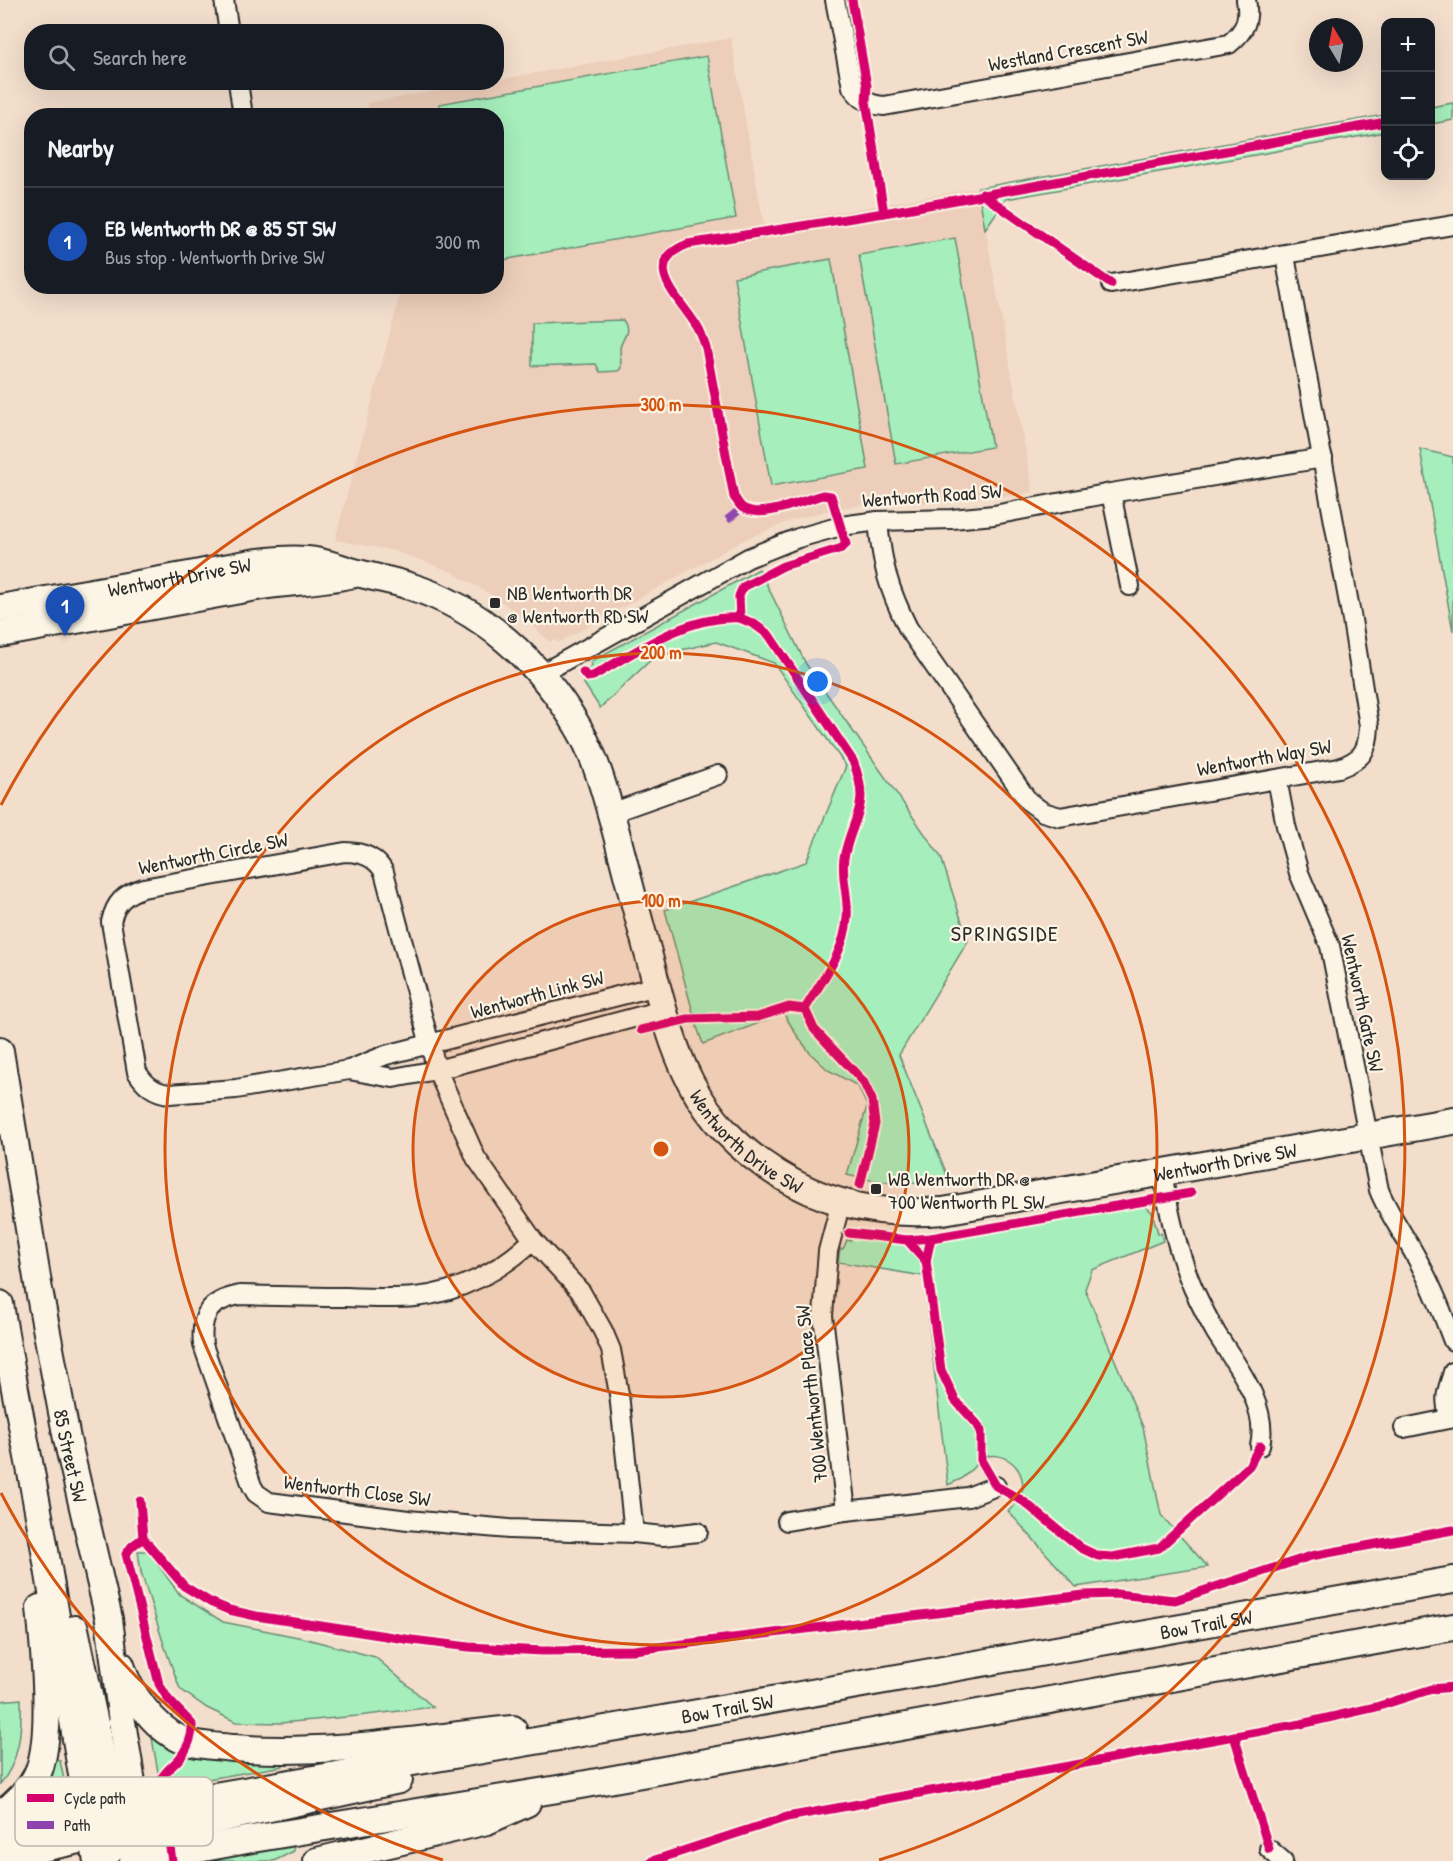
<!DOCTYPE html>
<html lang="en">
<head>
<meta charset="utf-8">
<style>
	:root { --surface:#171b24; --page:#20242c; --text:#f1f3f6; --muted:#9ea1a6; --line:#363941; --accent:#ea580c }
	body { margin:0; font-family:"Patrick Hand",sans-serif; background:var(--page); color:var(--text) }
	.controls { position:absolute; right:18px; top:18px; display:grid; overflow:hidden; border-radius:12px; box-shadow:0 6px 24px #0002 }
	.controls button { width:54px; height:54px; display:grid; place-items:center; padding:0; border:0; border-bottom:2px solid var(--line); background:var(--surface); color:var(--text); font:30px sans-serif }
	.compass { position:absolute; left:1309px; top:18px; width:54px; height:54px; border-radius:50%; background:var(--surface); box-shadow:0 6px 24px #0002; rotate:350deg }
	.you { position:absolute; left:818px; top:682px; width:21px; height:21px; margin:-15px; border:4px solid #fff; border-radius:50%; background:#1a73e8; box-shadow:0 0 0 9px #1a73e833 }
	.badge { display:grid; place-items:center; width:39px; height:39px; border-radius:50%; background:var(--accent); color:#fff; font-size:20px; font-weight:700 }
	.pin { position:absolute; translate:-50% -50px; filter:drop-shadow(0 2px 3px #0008) }
	.pin::after { content:''; position:absolute; top:32px; width:21px; height:18px; background:inherit; clip-path:polygon(0 0,100% 0,50% 100%) }
	.list { margin:0; padding:0; list-style:none }
	h2 { display:flex; justify-content:space-between; align-items:center; height:78px; margin:0; padding:0 24px; font-size:26px }
	h2 small { font-size:20px; font-weight:400; color:var(--muted) }
	.list li { display:grid; grid-template-columns:39px 1fr auto; gap:18px; align-items:center; box-sizing:border-box; height:108px; padding:0 24px; border-top:2px solid var(--line) }
	.list b { display:block; font-size:22px; white-space:nowrap }
	.list p { margin:0; font-size:20px; white-space:nowrap; color:var(--muted) }
	.list em { font-size:20px; font-style:normal; color:var(--muted) }
	.icon { flex:none; width:33px; height:33px; fill:none; stroke:currentColor; stroke-width:2; stroke-linecap:round; stroke-linejoin:round }
	.map { position:relative; flex:none; width:1453px; height:1861px; overflow:hidden }
	.search { position:absolute; background:var(--surface); box-shadow:0 6px 24px #0002; left:24px; top:24px; width:480px; height:66px; display:flex; align-items:center; gap:15px; box-sizing:border-box; padding:0 21px; border-radius:24px; color:var(--muted); font-size:22px }
	.panel { position:absolute; background:var(--surface); box-shadow:0 6px 24px #0002; left:24px; top:108px; width:480px; height:186px; border-radius:24px }
	.map>svg:first-child { display:block }
	.built { fill:#edceba }
	.green { fill:#a6eebc; stroke:#688c74; stroke-width:1.5 }
	.lines { fill:none; stroke-linecap:round; stroke-linejoin:round }
	.street-casing { stroke:#2b2b2b; stroke-width:22 }
	.secondary-casing { stroke:#2b2b2b; stroke-width:30 }
	.street { stroke:#fcf5e5; stroke-width:18 }
	.secondary { stroke:#fcf5e5; stroke-width:26 }
	.quiet { stroke:#8e44ad; stroke-width:8; stroke-dasharray:15 8; stroke-linecap:butt }
	.cycleway-casing { stroke:#fcf5e5; stroke-width:13 }
	.cycleway { stroke:#d6006c; stroke-width:9 }
	.ring { fill:none; stroke:#d5540f; stroke-width:3 }
	.poi-dot { fill:#2b2b2b; stroke:#fcf5e5; stroke-width:2 }
	.labels { text-anchor:middle; dominant-baseline:central; stroke-width:4.5; stroke-linejoin:round; paint-order:stroke }
	.street-label { font-size:20px; fill:#2b2b2b; stroke:#fcf5e5 }
	.poi-label { font-size:20px; fill:#2b2b2b; stroke:#fcf5e5; text-anchor:start }
	.quarter-label { font-size:22px; letter-spacing:1.5px; fill:#2b2b2b; stroke:#fcf5e5 }
	.key { fill:#fcf5e5; stroke:#bdb8ad; stroke-width:1.5 }
	.key-label { font-size:16px; fill:#2b2b2b }
	.centre { fill:#d5540f; stroke:#fcf5e5; stroke-width:3 }
	.ring-label { font-size:18px; text-anchor:middle; font-weight:bold; fill:#d5540f; stroke:#fcf5e5; stroke-width:4.5; stroke-linejoin:round; paint-order:stroke }
</style>
</head>
<body>
<div class="map">
<svg width="1453" height="1861" viewBox="0 0 1453 1861">
	<rect width="100%" height="100%" fill="#f3decc"/>
	<filter id="ink" filterUnits="userSpaceOnUse"><feTurbulence type="fractalNoise" baseFrequency=".0167" numOctaves="2"/><feDisplacementMap in="SourceGraphic" scale="12" xChannelSelector="R" yChannelSelector="G"/><feConvolveMatrix kernelMatrix="1 2 1 2 8 2 1 2 1" color-interpolation-filters="sRGB"/></filter>
	<g filter="url(#ink)">
		<polygon class="built" points="731,38 764,225 978,188 1033,492 1011,496 994,495 946,502 867,504 829,510 790,521 744,540 558,643 556,640 550,642 521,616 495,597 450,571 395,551 335,540 401,291 400,287 496,286 496,116 370,115 367,103 483,83 496,82 497,80"/>
		<g class="green">
			<polygon points="707,56 736,218 497,261 496,116 441,115 439,104"/>
			<polygon points="1453,103 1453,120 1431,124 1431,107"/>
			<polygon points="1385,115 1385,132 1006,199 985,229 978,188"/>
			<polygon points="955,238 992,447 896,464 859,255"/>
			<polygon points="831,259 868,469 771,486 734,277"/>
			<path d="M623 320C632 333 622 337 620 348 620 354 621 361 621 368L618 371 600 372 596 364 532 366V323Z"/>
			<polygon points="1420,449 1453,457 1453,631"/>
			<path d="M759 569 806 664 941 857 968 941 899 1055 949 1180C915 1186 881 1184 847 1175L867 1106 858 1086 828 1070 810 1053 796 1034 784 1014 703 1044 697 1027 665 910 806 862 846 766 774 663 716 642 655 656 600 708 583 682 585 671 592 665 590 662Z"/>
			<path d="M1141 1204 1152 1212 1158 1233H1161L1163 1241 1092 1270 1085 1289 1143 1427 1161 1515 1208 1567 1076 1587 1008 1511C1041 1489 1013 1441 977 1460L978 1463 961 1479 948 1485 923 1276 838 1262 840 1249H843L847 1240 850 1241 853 1238 901 1244 904 1241 958 1237Z"/>
			<polygon points="138,1551 148,1551 180,1595 223,1622 303,1638 375,1657 433,1707 358,1716 280,1723 236,1722 207,1708 180,1689 164,1645 141,1572"/>
			<path d="M21 1699C22 1728 20 1762 0 1784V1701Z"/>
			<polygon points="150,1727 181,1753 161,1772 158,1772"/>
			<polygon points="194,1751 283,1758 283,1766 168,1786 167,1777"/>
			<polygon points="52,1760 60,1761 66,1789 60,1793 46,1776"/>
			<polygon points="293,1845 294,1851 274,1861 201,1861"/>
		</g>
		<g class="lines">
			<g class="street-casing">
				<g id="street">
					<polyline points="224,0 229,32"/>
					<path d="M835 0 852 87C860 99 869 105 884 106L1229 44C1245 31 1250 20 1246 0"/>
					<polyline points="238,82 243,116"/>
					<polyline points="1111,284 1453,225"/>
					<polyline points="1111,493 1130,586"/>
					<path d="M878 521C882 565 888 588 908 628L1028 801 1043 812 1060 817 1339 768C1363 759 1368 751 1369 726L1352 620 1285 256"/>
					<polyline points="541,674 748,558 798,538 841,526 878,521 952,519 994,515 1111,493 1323,458"/>
					<path d="M1277 779 1286 826 1299 873 1330 946 1379 1190C1388 1213 1403 1233 1415 1255 1431 1283 1442 1312 1453 1341"/>
					<polyline points="611,813 718,775"/>
					<polyline points="349,1070 393,1078 437,1070 663,1010"/>
					<path d="M1162 1173C1169 1212 1177 1251 1193 1288 1200 1303 1208 1319 1216 1333 1236 1365 1269 1405 1260 1446"/>
					<polyline points="841,1202 828,1251 823,1316 846,1511"/>
					<path d="M533 1240C502 1270 459 1293 415 1297 392 1299 369 1298 346 1297 311 1297 275 1296 240 1295 209 1301 200 1314 203 1345L252 1486 256 1493 269 1502 408 1520 509 1529 634 1533 663 1536 698 1532"/>
					<path d="M1449 1419C1444 1394 1446 1396 1453 1372"/>
					<polyline points="1404,1428 1453,1418"/>
					<polyline points="787,1521 846,1511 968,1497 996,1486"/>
					<path d="M634 1533 619 1394 611 1350 603 1331 581 1292 533 1240 476 1158 437 1070 430 1045 384 872C376 857 362 852 345 852L143 888C124 894 115 903 111 922L137 1072C145 1085 154 1092 169 1094L236 1089 349 1070 386 1055 657 986"/>
					<polyline points="1269,1849 1283,1861"/>
				</g>
			</g>
			<g class="secondary-casing">
				<g id="secondary">
					<path id="s1" d="M0 608C63 597 126 586 189 575 227 568 268 557 307 560 325 561 341 569 358 573 375 578 392 580 409 586 481 608 540 662 578 727 597 759 606 796 616 832 627 875 638 917 650 960 674 1053 691 1120 778 1174 829 1206 884 1216 943 1211L1453 1121"/>
					<path d="M0 634 262 586C293 581 324 581 354 574"/>
					<path id="s2" d="M0 1051 39 1290 67 1439 109 1619 122 1722 145 1861"/>
					<path d="M0 1304C12 1381 29 1456 42 1533 61 1642 77 1752 97 1861"/>
					<polyline points="75,1629 105,1771 120,1827"/>
					<path d="M121 1665C129 1693 154 1727 180 1739 196 1746 216 1746 234 1748 324 1756 423 1738 513 1729"/>
					<path d="M0 1815C15 1804 32 1788 39 1770 53 1732 44 1649 40 1608"/>
					<path id="s3" d="M0 1833 692 1714 1453 1580"/>
					<polyline points="0,1857 108,1834"/>
					<polyline points="101,1861 112,1848 145,1835 399,1780"/>
					<polyline points="133,1861 252,1839 564,1788 1453,1627"/>
					<polyline points="317,1861 487,1821 527,1803"/>
				</g>
			</g>
			<use href="#street" class="street"/>
			<use href="#secondary" class="secondary"/>
			<polyline class="quiet" points="727,520 742,508"/>
			<g class="cycleway-casing">
				<g id="cycleway">
					<polyline points="852,0 867,86 866,101 884,213"/>
					<polyline points="982,194 1111,284"/>
					<path d="M583 672 587 677 593 676C637 651 687 615 740 618"/>
					<polyline points="641,1030 688,1019 758,1017 789,1007 805,1009"/>
					<path d="M860 1185 875 1124 872 1100 863 1081 814 1029 805 1009C822 980 845 952 847 918 849 898 841 878 844 858 852 815 872 809 853 761L769 635 754 624 740 618 739 596 743 587 783 566 842 548 846 544 831 496 823 495C802 500 763 520 743 508 739 506 737 500 734 497L706 348C704 342 702 336 699 330 685 303 635 264 688 244L884 213 1386 122"/>
					<polyline points="849,1233 907,1240 926,1261"/>
					<polyline points="931,1238 926,1261 941,1370 955,1400 977,1424 981,1431 981,1460 996,1486 1023,1501 1081,1548 1098,1556 1113,1557 1159,1548 1249,1466 1260,1446"/>
					<polyline points="907,1240 931,1238 1191,1193"/>
					<polyline points="140,1501 143,1538 184,1586 210,1602 229,1610 256,1616 412,1640 469,1647 542,1651 634,1650 1084,1595 1117,1594 1175,1600 1311,1556 1453,1530"/>
					<path d="M143 1538 132 1546 126 1554 159 1684 168 1699 192 1724C193 1736 187 1750 179 1759 172 1767 164 1772 160 1781L172 1861"/>
					<polyline points="1234,1736 1269,1849"/>
					<polyline points="652,1861 787,1817 1301,1724 1376,1707 1432,1689 1453,1687"/>
				</g>
			</g>
			<use href="#cycleway" class="cycleway"/>
		</g>
	</g>
	<circle cx="661" cy="1149" r="248" fill="#d5540f" fill-opacity=".12"/>
	<g class="ring">
		<circle cx="661" cy="1149" r="248"/>
		<circle cx="661" cy="1149" r="496"/>
		<path d="M443 1860A744 744 0 0 1 1 1493M1 805A744 744 0 1 1 879 1860"/>
	</g>
	<g class="poi-dot">
		<rect x="489" y="597" width="12" height="12" rx="3"/>
		<rect x="870" y="1183" width="12" height="12" rx="3"/>
	</g>
	<g class="labels">
		<g class="street-label">
			<text transform="translate(1068 50) rotate(-10)">Westland Crescent SW</text>
			<text transform="translate(932 495) rotate(-4)">Wentworth Road SW</text>
			<text stroke="none"><textPath href="#s1" startOffset="182">Wentworth Drive SW</textPath></text>
			<text transform="translate(1264 757) rotate(-10)">Wentworth Way SW</text>
			<text transform="translate(213 853) rotate(-11)">Wentworth Circle SW</text>
			<text transform="translate(537 994) rotate(-15)">Wentworth Link SW</text>
			<text transform="translate(1363 1003) rotate(78)">Wentworth Gate SW</text>
			<text stroke="none"><textPath href="#s1" startOffset="1098">Wentworth Drive SW</textPath></text>
			<text stroke="none"><textPath href="#s1" startOffset="1602">Wentworth Drive SW</textPath></text>
			<text transform="translate(811 1394) rotate(-96)">700 Wentworth Place SW</text>
			<text stroke="none"><textPath href="#s2" startOffset="411">85 Street SW</textPath></text>
			<text transform="translate(357 1490) rotate(7)">Wentworth Close SW</text>
			<text stroke="none"><textPath href="#s3" startOffset="1224">Bow Trail SW</textPath></text>
			<text stroke="none"><textPath href="#s3" startOffset="738">Bow Trail SW</textPath></text>
		</g>
		<g class="poi-label">
			<text x="507" y="592">NB Wentworth DR<tspan x="507" dy="23">@ Wentworth RD SW</tspan></text>
			<text x="888" y="1178">WB Wentworth DR @<tspan x="888" dy="23">700 Wentworth PL SW</tspan></text>
		</g>
		<g class="quarter-label">
			<text x="1005" y="933">SPRINGSIDE</text>
		</g>
	</g>
	<rect x="15" y="1777" width="198" height="69" rx="9" class="key"/>
	<rect x="27" y="1794" width="27" height="8" fill="#d6006c"/>
	<rect x="27" y="1821" width="27" height="8" fill="#8e44ad"/>
	<g class="key-label">
		<text x="64" y="1804">Cycle path</text>
		<text x="64" y="1831">Path</text>
	</g>
	<circle cx="661" cy="1149" r="9" class="centre"/>
	<g class="ring-label">
		<text x="661" y="411">300 m</text>
		<text x="661" y="659">200 m</text>
		<text x="661" y="907">100 m</text>
	</g>
</svg>
<div class="controls">
<button>+</button>
<button>−</button>
<button><svg class="icon" aria-label="locate" viewBox="0 0 24 24"><circle cx="12" cy="12" r="6"/><path d="M12 2v4M12 18v4M2 12h4M18 12h4"/></svg></button>
</div>
<svg class="compass" viewBox="-18 -18 36 36"><path d="M0-13l5 13h-10z" fill="#e53935"/><path d="M0 13l5-13h-10z" fill="#9ea1a6"/></svg>
<div class="you"></div>
<div class="pin badge" style="left:65px;top:636px;background:#1a4fb4">1</div>
<div class="search"><svg class="icon" aria-label="search" viewBox="0 0 24 24"><circle cx="10" cy="10" r="6"/><path d="M15 15l6 6"/></svg>Search here</div>
<section class="panel">
<h2>Nearby<small></small></h2>
<ul class="list">
<li><span class="badge" style="background:#1a4fb4">1</span><div><b>EB Wentworth DR @ 85 ST SW</b><p>Bus stop · Wentworth Drive SW</p></div><em>300 m</em></li>
</ul>
</section>
</div>
</body>
</html>
